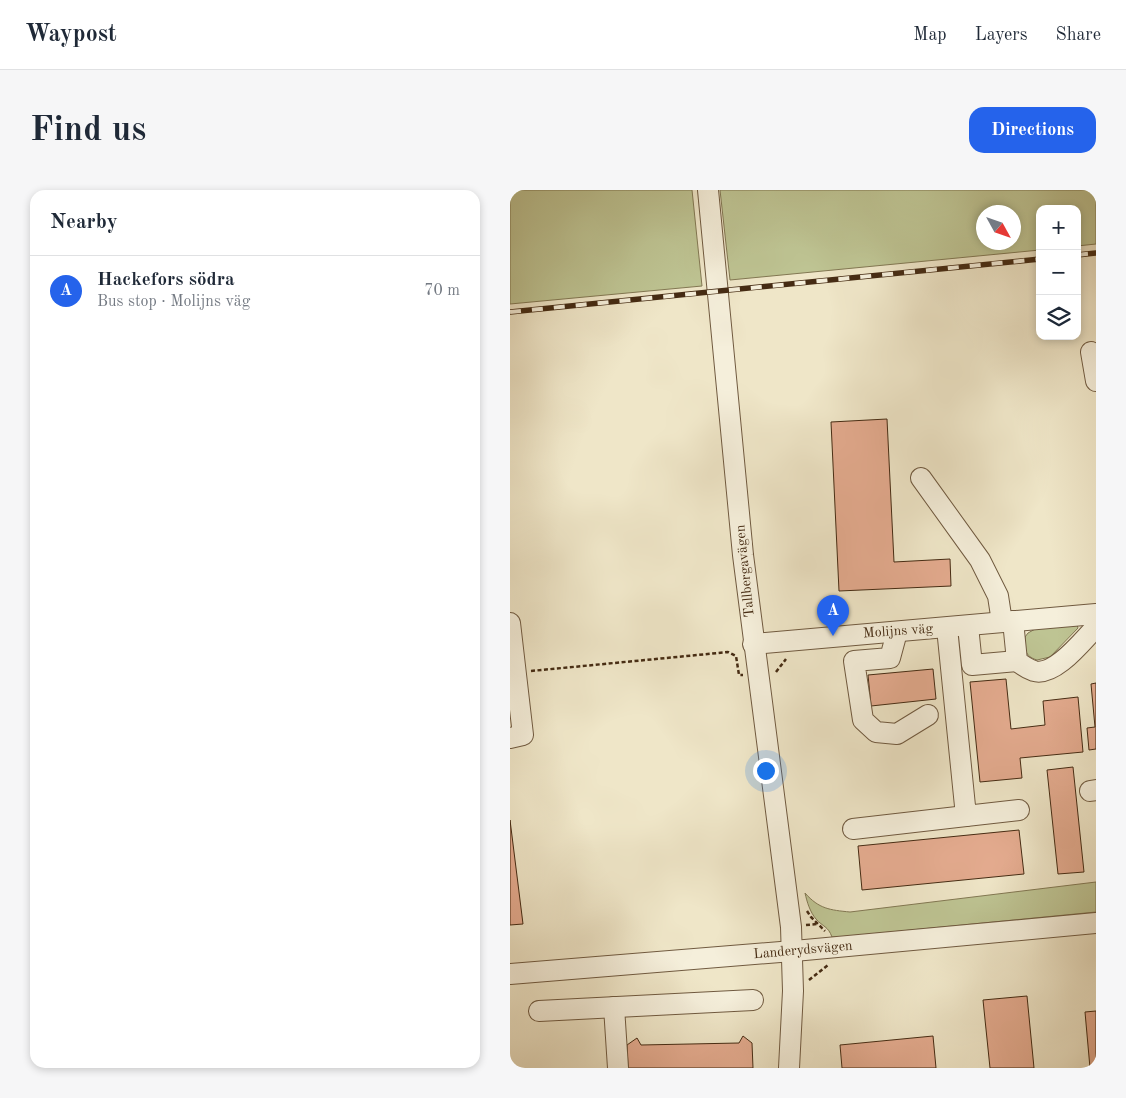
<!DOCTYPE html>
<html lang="en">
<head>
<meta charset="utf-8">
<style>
	:root { --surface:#fff; --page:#f6f6f7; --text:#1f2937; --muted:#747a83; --line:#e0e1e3; --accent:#2563eb }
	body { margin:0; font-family:"Old Standard TT",serif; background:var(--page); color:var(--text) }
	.controls { position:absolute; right:15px; top:15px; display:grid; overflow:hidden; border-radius:10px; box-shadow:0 2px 8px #0003 }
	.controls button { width:45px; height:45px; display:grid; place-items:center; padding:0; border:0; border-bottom:1px solid var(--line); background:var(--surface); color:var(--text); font:25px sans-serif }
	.compass { position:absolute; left:466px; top:15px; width:45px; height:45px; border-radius:50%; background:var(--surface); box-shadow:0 2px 8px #0003; rotate:130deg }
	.you { position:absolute; left:255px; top:580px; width:18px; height:18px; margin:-12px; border:4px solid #fff; border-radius:50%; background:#1a73e8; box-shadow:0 0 0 8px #1a73e833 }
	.badge { display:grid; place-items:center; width:32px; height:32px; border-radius:50%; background:var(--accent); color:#fff; font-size:16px; font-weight:700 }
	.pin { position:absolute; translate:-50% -41px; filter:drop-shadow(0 1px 2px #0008) }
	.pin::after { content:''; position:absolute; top:26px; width:18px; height:15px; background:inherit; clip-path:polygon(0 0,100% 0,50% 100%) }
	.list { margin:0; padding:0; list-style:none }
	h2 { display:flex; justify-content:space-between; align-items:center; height:65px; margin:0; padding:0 20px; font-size:21px }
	h2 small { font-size:16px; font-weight:400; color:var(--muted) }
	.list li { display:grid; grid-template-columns:32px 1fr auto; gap:15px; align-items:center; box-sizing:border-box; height:70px; padding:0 20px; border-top:1px solid var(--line) }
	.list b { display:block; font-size:19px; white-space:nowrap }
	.list p { margin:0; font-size:16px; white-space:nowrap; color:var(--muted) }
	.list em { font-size:16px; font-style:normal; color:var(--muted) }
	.icon { flex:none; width:28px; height:28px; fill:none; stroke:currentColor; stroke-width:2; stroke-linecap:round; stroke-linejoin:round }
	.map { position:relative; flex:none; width:586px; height:878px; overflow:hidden; border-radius:15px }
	header { display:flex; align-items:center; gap:30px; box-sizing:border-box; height:70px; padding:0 25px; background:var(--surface); border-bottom:1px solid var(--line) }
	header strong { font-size:24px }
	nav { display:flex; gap:28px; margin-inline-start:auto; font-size:18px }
	.intro { display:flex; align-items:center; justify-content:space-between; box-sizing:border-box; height:120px; padding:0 30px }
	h1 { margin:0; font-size:35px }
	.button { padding:12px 22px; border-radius:15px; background:var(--accent); color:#fff; font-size:18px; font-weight:700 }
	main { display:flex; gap:30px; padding:0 30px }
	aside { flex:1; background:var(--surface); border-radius:15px; box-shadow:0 2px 8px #0003 }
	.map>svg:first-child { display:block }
	.green { fill:#bec493; stroke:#827853; fill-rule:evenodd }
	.building { fill:#e4ab8f; stroke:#452b13 }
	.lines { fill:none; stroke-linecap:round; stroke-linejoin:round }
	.minor-casing { stroke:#705a40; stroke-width:22 }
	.path { stroke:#452b13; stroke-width:2.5; stroke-dasharray:4 2.5; stroke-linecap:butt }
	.minor { stroke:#f5efdb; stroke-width:20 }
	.rail-casing { stroke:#452b13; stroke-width:5.5 }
	.rail { stroke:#f5efdb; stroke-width:4; stroke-dasharray:11; stroke-linecap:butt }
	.labels { text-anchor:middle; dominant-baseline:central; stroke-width:4.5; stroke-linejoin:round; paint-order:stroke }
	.street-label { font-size:14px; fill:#452b13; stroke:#f5efdb }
</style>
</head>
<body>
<header>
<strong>Waypost</strong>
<nav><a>Map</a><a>Layers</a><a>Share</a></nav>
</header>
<div class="intro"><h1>Find us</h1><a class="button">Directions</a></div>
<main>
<aside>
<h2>Nearby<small></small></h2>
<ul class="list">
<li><span class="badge">A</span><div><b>Hackefors södra</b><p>Bus stop · Molijns väg</p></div><em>70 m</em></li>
</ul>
</aside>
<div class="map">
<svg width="586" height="878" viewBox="0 0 586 878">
	<rect width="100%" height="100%" fill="#efe6c8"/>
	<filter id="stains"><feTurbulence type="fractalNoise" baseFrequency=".004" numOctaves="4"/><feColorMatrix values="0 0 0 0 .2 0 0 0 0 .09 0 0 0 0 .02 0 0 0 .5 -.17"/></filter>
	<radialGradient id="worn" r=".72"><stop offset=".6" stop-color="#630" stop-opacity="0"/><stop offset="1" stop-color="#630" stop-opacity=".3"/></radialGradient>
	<g class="green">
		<polygon points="0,0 182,0 192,96 0,114"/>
		<path d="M210 0H586V54L567 56V19H530V60L220 90ZM503 22V52H473V22Z"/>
		<path d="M567 435 568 438 540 467 527 470C514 466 515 459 515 447L518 443 527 438Z"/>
		<path d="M586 692V722L329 747H322C318 736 313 737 306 729 300 722 297 712 295 703 309 719 320 720 340 722Z"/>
	</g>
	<g class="building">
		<polygon points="377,229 384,372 440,369 441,396 329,401 321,232"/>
		<polygon points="423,479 426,509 361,516 358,485"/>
		<polygon points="496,489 501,539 535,535 533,511 568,507 573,562 510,568 512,588 470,592 460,492"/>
		<polygon points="586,493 586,559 579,560 577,538 585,537 581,494"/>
		<polygon points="563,577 574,682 548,684 537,580"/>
		<polygon points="0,630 13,734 0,735"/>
		<polygon points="509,640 514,684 352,700 348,656"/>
		<polygon points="517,806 524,878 480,878 473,810"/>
		<polygon points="586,821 586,878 580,878 575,822"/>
		<polygon points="233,846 242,853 243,878 118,878 117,855 127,848 131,855 229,853"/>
		<polygon points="423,846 426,878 332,878 330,855"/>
	</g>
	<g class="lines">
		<g class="minor-casing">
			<g id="minor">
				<polyline points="198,0 233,365 281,737 283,801 279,878"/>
				<polyline points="581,162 586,191"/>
				<polyline points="411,288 470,370 488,406 492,432"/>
				<path d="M503 431 507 471C512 475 518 479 524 481 545 487 573 450 586 437"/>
				<polyline points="0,433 13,545 0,548"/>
				<polyline points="458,436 462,475 507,471"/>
				<polyline points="437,438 456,626 509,620"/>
				<polyline points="387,442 380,468 344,471 353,530 366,542 387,544 418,525"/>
				<polyline points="243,454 586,424"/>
				<polyline points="580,601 586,600"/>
				<polyline points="343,639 456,626"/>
				<polyline points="0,784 295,760 586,733"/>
				<polyline points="104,817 108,878"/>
				<polyline points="29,821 243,810"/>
			</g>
		</g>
		<g class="path">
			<polyline points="21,481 218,462 226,466 229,485 233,485"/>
			<polyline points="266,482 276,469"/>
			<polyline points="297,721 301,727 315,741"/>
			<polyline points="296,735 307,734"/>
			<polyline points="299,790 318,775"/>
		</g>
		<use href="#minor" class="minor"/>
		<g class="rail-casing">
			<g id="rail">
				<polyline points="567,65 586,63"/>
				<polyline points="0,122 530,69"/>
			</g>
		</g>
		<use href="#rail" class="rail"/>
	</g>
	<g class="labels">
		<g class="street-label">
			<text transform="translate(235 381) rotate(-96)">Tallbergavägen</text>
			<text transform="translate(388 441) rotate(-4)">Molijns väg</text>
			<text transform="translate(293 760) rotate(-5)">Landerydsvägen</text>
		</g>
	</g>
	<rect width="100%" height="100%" filter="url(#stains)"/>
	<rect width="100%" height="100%" fill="url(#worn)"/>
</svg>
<div class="controls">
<button>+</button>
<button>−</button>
<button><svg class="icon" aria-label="layers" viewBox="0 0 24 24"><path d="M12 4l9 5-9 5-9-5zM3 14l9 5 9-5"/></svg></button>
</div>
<svg class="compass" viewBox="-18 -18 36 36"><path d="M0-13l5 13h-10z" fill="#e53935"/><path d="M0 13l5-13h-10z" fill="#747a83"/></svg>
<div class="you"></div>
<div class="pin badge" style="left:323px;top:446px">A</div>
</div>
</main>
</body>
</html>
